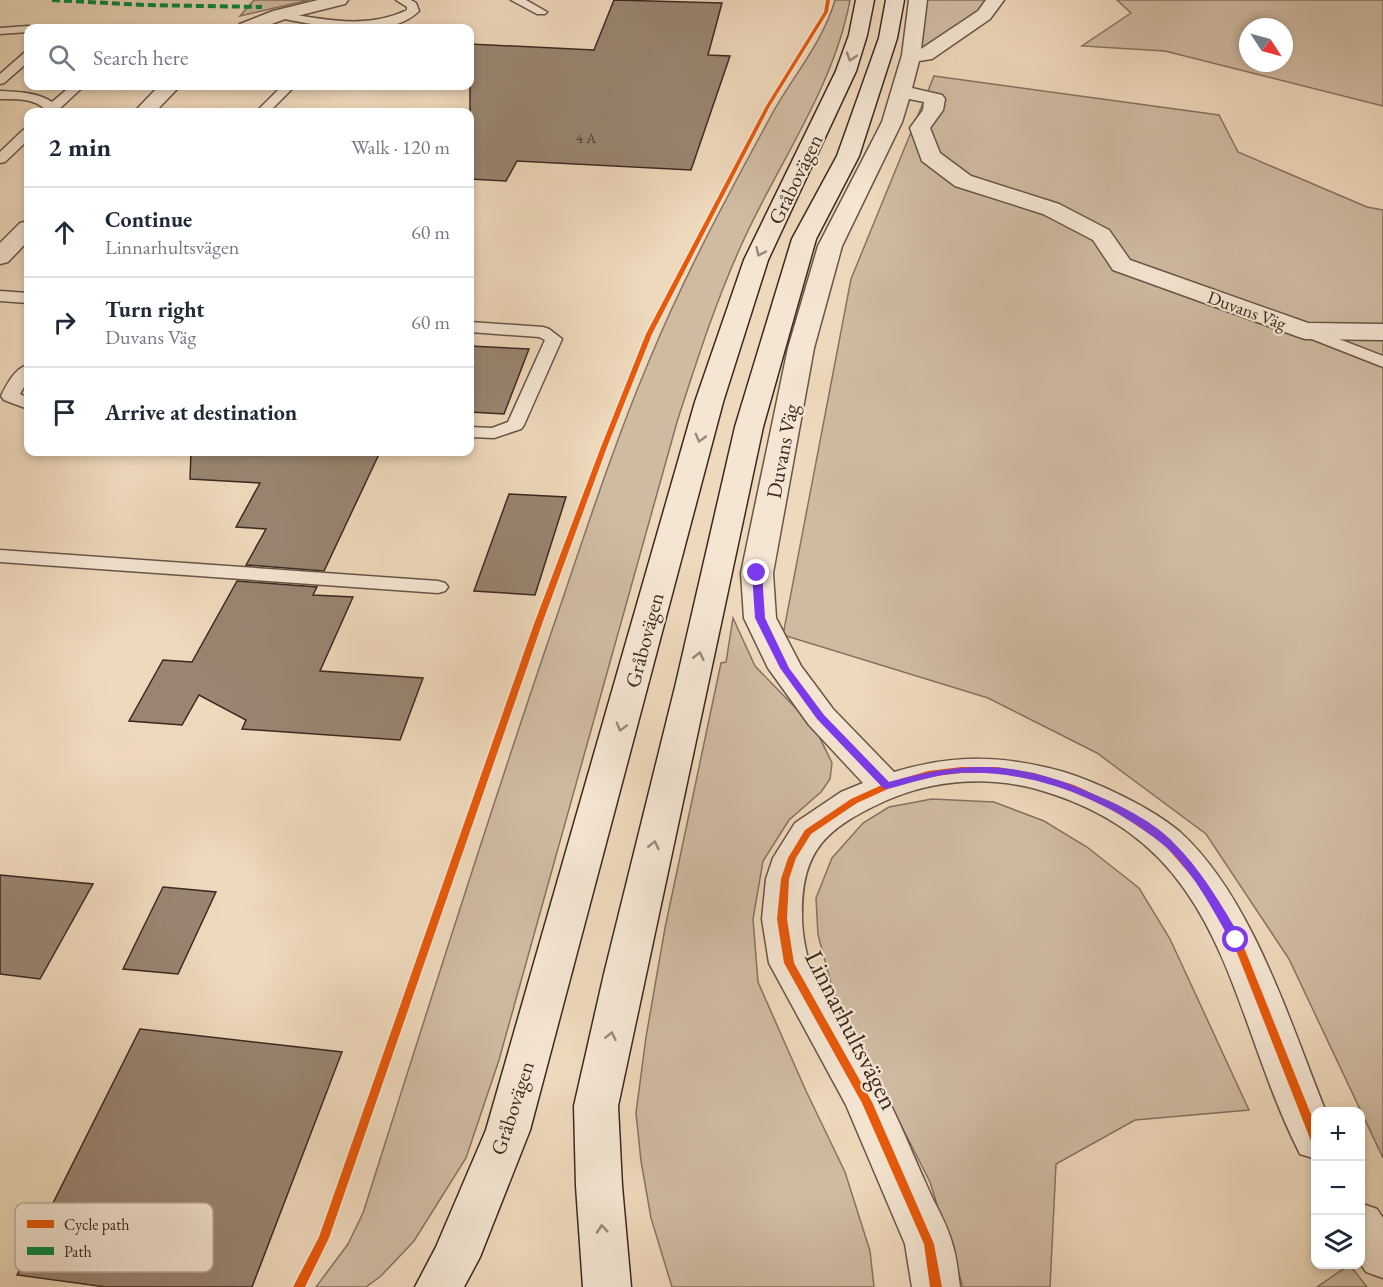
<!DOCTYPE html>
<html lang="en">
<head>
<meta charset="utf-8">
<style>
	:root { --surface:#fff; --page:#f2f2f3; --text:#1f2937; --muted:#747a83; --line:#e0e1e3 }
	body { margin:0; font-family:"EB Garamond",serif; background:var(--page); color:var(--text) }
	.controls { position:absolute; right:18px; bottom:18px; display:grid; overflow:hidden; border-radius:12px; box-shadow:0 3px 9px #0003 }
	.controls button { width:54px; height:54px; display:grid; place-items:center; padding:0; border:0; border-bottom:2px solid var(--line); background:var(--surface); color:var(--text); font:30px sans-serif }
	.compass { position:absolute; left:1239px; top:18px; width:54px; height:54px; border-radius:50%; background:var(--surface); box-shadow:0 3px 9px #0003; rotate:126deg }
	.stop { position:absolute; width:18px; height:18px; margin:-14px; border:4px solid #7c3aed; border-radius:50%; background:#fff }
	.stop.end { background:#7c3aed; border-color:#fff; box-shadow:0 2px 6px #0008 }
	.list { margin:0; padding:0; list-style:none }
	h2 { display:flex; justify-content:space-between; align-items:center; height:78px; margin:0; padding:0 24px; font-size:26px }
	h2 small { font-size:20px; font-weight:400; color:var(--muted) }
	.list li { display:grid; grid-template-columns:39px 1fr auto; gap:18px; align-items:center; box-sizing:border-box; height:90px; padding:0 24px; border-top:2px solid var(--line) }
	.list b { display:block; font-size:22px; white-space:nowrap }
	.list p { margin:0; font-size:20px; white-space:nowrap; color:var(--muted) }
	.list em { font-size:20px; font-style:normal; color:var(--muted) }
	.icon { flex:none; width:33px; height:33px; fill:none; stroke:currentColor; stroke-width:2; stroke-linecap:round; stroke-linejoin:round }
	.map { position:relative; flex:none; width:1383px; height:1287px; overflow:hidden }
	.search { position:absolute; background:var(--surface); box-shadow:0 3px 9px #0003; left:24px; top:24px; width:450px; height:66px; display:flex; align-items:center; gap:15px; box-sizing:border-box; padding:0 21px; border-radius:12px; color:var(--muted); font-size:22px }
	.panel { position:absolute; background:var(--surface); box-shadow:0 3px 9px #0003; left:24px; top:108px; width:450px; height:348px; border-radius:12px }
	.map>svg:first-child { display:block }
	.green { fill:#d0bba2; stroke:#867262; stroke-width:1.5; fill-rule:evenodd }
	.building { fill:#998572; stroke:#3b2921; stroke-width:1.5 }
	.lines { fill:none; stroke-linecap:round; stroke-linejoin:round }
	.service-casing { stroke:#685548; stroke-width:3 }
	.minor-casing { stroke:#685548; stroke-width:3 }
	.secondary-casing { stroke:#3b2921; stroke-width:3 }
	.service { fill:#f5e6d3; fill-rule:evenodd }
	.minor { fill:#f5e6d3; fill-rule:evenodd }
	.secondary { fill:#f5e6d3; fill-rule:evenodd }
	.quiet { stroke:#00873e; stroke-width:4; stroke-dasharray:8 4; stroke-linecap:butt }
	.cycleway-casing { stroke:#f5e6d3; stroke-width:3 }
	.cycleway { fill:#e8590c; fill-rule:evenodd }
	.oneway { stroke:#98887a }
	.route { fill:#7c3aed }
	.labels { text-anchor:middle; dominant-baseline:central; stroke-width:4.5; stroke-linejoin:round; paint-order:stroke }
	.far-number-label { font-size:15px; fill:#524035 }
	.far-street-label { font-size:18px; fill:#3b2921; stroke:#f5e6d3 }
	.street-label { font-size:21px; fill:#3b2921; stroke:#f5e6d3 }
	.near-street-label { font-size:26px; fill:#3b2921; stroke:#f5e6d3 }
	.key { fill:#f5e6d3; stroke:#bdad9e; stroke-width:1.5 }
	.key-label { font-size:16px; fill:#3b2921 }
</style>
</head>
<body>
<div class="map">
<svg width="1383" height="1287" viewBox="0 0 1383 1287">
	<rect width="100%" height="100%" fill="#efd9bc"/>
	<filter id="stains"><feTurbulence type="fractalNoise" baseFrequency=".00333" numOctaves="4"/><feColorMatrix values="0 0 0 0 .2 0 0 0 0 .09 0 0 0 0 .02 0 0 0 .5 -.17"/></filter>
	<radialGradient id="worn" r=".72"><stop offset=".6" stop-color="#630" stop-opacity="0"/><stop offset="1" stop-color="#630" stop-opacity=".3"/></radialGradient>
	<g class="green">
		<polygon points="254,0 309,0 240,16"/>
		<path d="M835 0H850C834 86 781 159 745 237 717 297 697 360 677 422L499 1060 466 1158 414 1241 381 1276 366 1287H316L348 1244 363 1213C424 1021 484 829 549 639 581 546 611 451 649 361 684 276 728 195 772 114 793 76 823 42 835 0Z"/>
		<polygon points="926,0 989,0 975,14 926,48 921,46"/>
		<path d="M1117 0H1383V106L1165 51 1082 46 1131 13ZM1248 27H1284V63H1248Z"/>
		<polygon points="934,76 1219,115 1238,152 1367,207 1383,210 1383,1158 1289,959 1206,834 1097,753 988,698 783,635 851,279"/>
		<polygon points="733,618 755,666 815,728 832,763 830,779 821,792 789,820 763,861 753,919 758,982 806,1091 845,1172 870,1251 874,1287 672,1287 651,1218 641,1161 636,1113 646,1037 665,928 721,663 726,662"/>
		<polygon points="932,799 994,802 1044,821 1087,847 1139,888 1170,939 1249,1110 1135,1120 1056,1164 1050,1287 963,1287 930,1182 833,991 818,935 816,898 832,858 863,823 889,807"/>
		<polygon points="1349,1264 1367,1287 1317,1287 1349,1265"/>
	</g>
	<g class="building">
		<polygon points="614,0 722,3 708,55 730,56 691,170 517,161 506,181 470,179 470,44 594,50"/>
		<polygon points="470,346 529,349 504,414 470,412"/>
		<polygon points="191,452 380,452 324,571 246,565 266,529 236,527 260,483 190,479"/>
		<polygon points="509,494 566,497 535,595 474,591"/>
		<polygon points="237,581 317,587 313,595 353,597 320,671 423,678 400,740 242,729 246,720 199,695 182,725 129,721 163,660 192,662"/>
		<polygon points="0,875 93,884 40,979 0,974"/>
		<polygon points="163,887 216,892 178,974 123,969"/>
		<polygon points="140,1029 342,1052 252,1287 106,1287 17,1275"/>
	</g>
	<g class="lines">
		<g class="service-casing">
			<g id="service">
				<path d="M396 0H411L416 3 419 11C388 42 317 25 279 18L273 15 279 12C322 19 366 30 407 10V7Z"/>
				<polygon points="511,0 526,0 547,12 545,14 537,14"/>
				<polygon points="28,26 33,28 28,28 28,32 0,34 0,28"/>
				<polygon points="24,53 28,53 28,62 4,83 0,84 0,74"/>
				<path d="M71 86H84L56 112H44L45 109C33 98 16 99 0 99V91C18 92 37 92 52 102Z"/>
				<polygon points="282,86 295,86 269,112 256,112"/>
				<polygon points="28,129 28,140 5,162 0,163 0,152 23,130"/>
				<polygon points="0,291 28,293 28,303 0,301"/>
				<polygon points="470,322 543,327 549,329 562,339 524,425 521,429 494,438 470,437 470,427 492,428 508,422 545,340 539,337 470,332"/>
				<polygon points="1305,326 1383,356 1383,367 1299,334 1297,331"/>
				<path d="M28 365V380L20 394 28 398V409L4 400 1 396C7 384 15 368 28 365Z"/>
				<polygon points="0,550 438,581 445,583 448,587 445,591 438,593 0,562"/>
			</g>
		</g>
		<g class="minor-casing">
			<g id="minor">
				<polygon points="318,0 348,0 345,4 285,19 261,28 237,28 240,24 273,11"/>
				<path d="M909 0H927L921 49 978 11 986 0H1004L990 19 932 59 919 61 912 88 942 95 945 99 943 110 930 128 940 153 971 176 1059 204 1109 230 1130 260 1308 323 1383 324V340L1305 339 1296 336 1113 270 1093 240 1043 214 955 186 922 161 910 128 923 110 924 102 909 99 902 122 842 246 814 348 773 573 776 618 801 666 833 709 894 772C955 754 1003 755 1064 772 1099 783 1152 808 1180 832 1252 897 1290 1023 1326 1112H1316V1159L1300 1154C1226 1008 1229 847 1043 791 991 775 934 779 885 801 827 828 801 849 802 917 802 930 805 951 810 964 815 976 824 988 831 1000 848 1029 865 1058 882 1088 899 1119 912 1153 927 1186 935 1205 948 1225 953 1246 957 1259 958 1273 960 1287H912L905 1244 846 1105 769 963 762 919 766 879 773 858 795 823 841 792 863 783 809 725 768 668 744 618 741 573 788 348 818 246 882 122 902 55Z"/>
				<polygon points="159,86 180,86 155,112 134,112"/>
				<polygon points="28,221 28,241 8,262 0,264 0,243 20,223"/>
				<polygon points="1360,1203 1377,1209 1383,1218 1383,1278 1366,1272 1360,1263"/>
			</g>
		</g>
		<g class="secondary-casing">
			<g id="secondary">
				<polygon points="856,0 874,0 867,35 856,71 768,260 723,402 530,1130 480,1257 464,1287 415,1287 436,1247 486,1130 695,402 744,260 836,71 849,35"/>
				<polygon points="886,0 904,0 897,38 859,156 816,239 763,427 618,1106 622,1186 631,1287 583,1287 576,1186 574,1106 604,974 676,683 735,427 792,239 837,156 879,38"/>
			</g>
		</g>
		<use href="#service" class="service"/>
		<use href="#minor" class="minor"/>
		<use href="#secondary" class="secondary"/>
		<polyline class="quiet" points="52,0 144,5 262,7"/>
		<g class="cycleway-casing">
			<g id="cycleway">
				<polygon points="826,0 830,0 828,12 770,106 652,334 607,447 542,624 329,1238 305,1287 293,1287 319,1237 534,624 601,447 646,334 766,106 824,12"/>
				<polygon points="961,767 997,767 1034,773 1074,785 1121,807 1169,839 1206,882 1241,940 1316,1127 1316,1145 1312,1144 1311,1141 1232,940 1200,886 1163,843 1115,811 1068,789 1033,779 997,773 961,773 928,777 890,788 857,803 811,834 796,858 789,879 787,919 794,963 872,1102 934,1244 942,1287 930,1287 924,1244 862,1103 784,963 777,919 781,879 788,858 805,830 851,799 884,784 928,771"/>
			</g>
		</g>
		<use href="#cycleway" class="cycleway"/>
	</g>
	<defs><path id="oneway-chevron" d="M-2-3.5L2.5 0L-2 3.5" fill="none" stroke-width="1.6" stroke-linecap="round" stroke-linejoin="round" transform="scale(1.5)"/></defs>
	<g class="oneway">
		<use href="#oneway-chevron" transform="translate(851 57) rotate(108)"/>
		<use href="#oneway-chevron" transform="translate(760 252) rotate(115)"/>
		<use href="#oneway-chevron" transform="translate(700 438) rotate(105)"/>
		<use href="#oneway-chevron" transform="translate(699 656) rotate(-77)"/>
		<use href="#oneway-chevron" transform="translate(621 727) rotate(106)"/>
		<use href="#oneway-chevron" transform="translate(654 845) rotate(-77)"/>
		<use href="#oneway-chevron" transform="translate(611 1036) rotate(-78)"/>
		<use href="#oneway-chevron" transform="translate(602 1229) rotate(-95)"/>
	</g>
	<path class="route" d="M757 570 762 573 765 618 789 668 824 715 889 782C973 758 1026 762 1105 799 1126 808 1155 824 1171 840 1201 869 1221 904 1242 940L1240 943H1232C1212 909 1192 868 1161 843 1106 799 1033 770 962 773 936 774 912 783 887 789L883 788 817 719 780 668 755 618 752 573Z"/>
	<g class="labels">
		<g class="far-number-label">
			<text x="586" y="137">4 A</text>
		</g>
		<g class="far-street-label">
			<text transform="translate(1247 310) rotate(20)">Duvans Väg</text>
		</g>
		<g class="street-label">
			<text transform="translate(795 179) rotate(-64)">Gråbovägen</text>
			<text transform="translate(782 451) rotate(-79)">Duvans Väg</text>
			<text transform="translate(644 640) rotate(-75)">Gråbovägen</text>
			<text transform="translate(512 1108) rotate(-72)">Gråbovägen</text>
		</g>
		<g class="near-street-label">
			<text transform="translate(852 1030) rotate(63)">Linnarhultsvägen</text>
		</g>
	</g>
	<rect x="15" y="1203" width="198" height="69" rx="9" class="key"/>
	<rect x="27" y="1220" width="27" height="8" fill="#e8590c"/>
	<rect x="27" y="1247" width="27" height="8" fill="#00873e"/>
	<g class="key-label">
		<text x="64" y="1230">Cycle path</text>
		<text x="64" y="1257">Path</text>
	</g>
	<rect width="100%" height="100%" filter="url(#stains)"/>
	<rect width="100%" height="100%" fill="url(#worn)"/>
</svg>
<div class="controls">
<button>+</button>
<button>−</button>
<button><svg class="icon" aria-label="layers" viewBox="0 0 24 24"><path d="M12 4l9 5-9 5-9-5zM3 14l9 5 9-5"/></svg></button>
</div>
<svg class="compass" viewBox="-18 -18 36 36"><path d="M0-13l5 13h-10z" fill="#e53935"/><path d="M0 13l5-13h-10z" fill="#747a83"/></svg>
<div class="stop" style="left:1236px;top:940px"></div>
<div class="stop end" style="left:757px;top:573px"></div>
<div class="search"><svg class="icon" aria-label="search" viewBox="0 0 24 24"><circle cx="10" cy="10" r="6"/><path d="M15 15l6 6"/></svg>Search here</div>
<section class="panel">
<h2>2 min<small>Walk · 120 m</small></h2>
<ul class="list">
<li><svg class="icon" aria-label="ahead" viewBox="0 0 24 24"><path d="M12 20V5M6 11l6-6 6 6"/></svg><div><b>Continue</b><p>Linnarhultsvägen</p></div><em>60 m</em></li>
<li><svg class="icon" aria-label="right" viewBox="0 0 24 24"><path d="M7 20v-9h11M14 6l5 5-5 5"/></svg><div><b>Turn right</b><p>Duvans Väg</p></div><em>60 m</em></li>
<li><svg class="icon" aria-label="arrive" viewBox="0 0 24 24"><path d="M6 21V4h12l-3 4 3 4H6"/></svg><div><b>Arrive at destination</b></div></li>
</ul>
</section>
</div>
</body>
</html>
